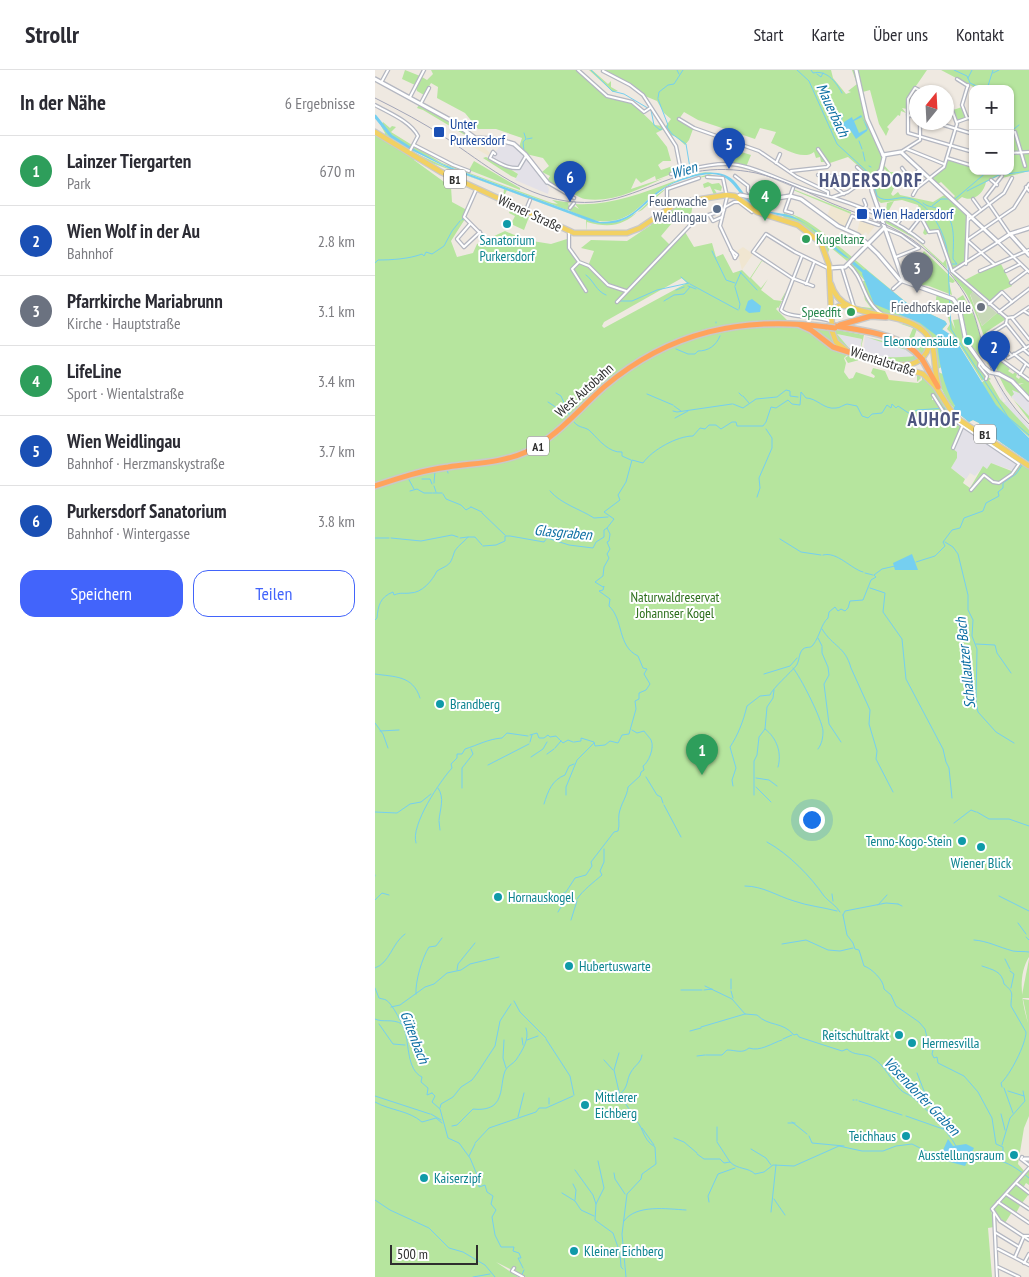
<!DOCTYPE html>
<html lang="de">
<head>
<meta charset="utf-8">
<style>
	:root { --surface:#fff; --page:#f2f2f3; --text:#2b2b33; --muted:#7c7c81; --line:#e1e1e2; --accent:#4264fb }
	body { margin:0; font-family:"PT Sans Narrow",sans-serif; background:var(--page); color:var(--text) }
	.controls { position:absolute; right:15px; top:15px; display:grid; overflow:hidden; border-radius:10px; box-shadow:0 1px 4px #0004 }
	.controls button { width:45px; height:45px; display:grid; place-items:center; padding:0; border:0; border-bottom:1px solid var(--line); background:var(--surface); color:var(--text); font:25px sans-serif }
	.compass { position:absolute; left:534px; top:15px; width:45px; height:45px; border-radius:50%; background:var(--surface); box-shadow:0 1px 4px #0004; rotate:18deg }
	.scale { position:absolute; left:15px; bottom:12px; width:88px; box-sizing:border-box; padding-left:5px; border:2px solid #2e2e2e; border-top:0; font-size:14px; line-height:18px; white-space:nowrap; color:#2e2e2e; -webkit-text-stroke:4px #fff; paint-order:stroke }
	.you { position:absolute; left:436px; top:749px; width:18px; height:18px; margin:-12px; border:4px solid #fff; border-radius:50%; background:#1a73e8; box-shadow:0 0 0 8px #1a73e833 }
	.badge { display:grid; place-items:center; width:32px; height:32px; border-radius:50%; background:var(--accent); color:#fff; font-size:16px; font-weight:700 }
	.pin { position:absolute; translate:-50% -41px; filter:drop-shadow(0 1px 2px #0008) }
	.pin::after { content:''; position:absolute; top:26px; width:18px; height:15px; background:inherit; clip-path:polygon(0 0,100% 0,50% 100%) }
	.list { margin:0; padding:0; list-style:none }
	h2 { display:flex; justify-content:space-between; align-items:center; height:65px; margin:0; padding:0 20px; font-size:21px }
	h2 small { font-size:16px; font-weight:400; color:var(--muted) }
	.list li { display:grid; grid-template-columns:32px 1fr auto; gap:15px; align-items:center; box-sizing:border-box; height:70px; padding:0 20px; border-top:1px solid var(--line) }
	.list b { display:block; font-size:19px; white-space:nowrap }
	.list p { margin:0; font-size:16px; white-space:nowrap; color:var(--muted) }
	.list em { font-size:16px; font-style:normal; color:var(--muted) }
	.actions { display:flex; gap:10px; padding:15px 20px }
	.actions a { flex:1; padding:11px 0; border:1px solid var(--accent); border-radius:15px; text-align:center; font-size:18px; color:var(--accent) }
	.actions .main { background:var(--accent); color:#fff }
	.map { position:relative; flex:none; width:654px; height:1207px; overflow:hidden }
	header { display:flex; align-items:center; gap:30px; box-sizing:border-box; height:70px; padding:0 25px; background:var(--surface); border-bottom:1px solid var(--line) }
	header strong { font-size:24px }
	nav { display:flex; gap:28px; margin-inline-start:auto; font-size:18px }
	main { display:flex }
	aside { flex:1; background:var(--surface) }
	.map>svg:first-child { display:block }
	.industrial { fill:#e3e1e8 }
	.education { fill:#f0e6d1 }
	.green { fill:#b6e59e; fill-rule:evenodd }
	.cemetery { fill:#c8d9b8 }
	.water { fill:#75cff0; fill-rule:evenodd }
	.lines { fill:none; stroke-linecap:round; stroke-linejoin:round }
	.stream { stroke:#75cff0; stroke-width:1 }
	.river { stroke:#75cff0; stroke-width:3 }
	.street-casing { stroke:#b4b7c1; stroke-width:4.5 }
	.secondary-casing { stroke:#b4b7c1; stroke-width:5.5 }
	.primary-casing { stroke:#c9c9c9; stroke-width:7 }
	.highway-casing { stroke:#c9c9c9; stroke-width:8 }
	.street { stroke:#fff; stroke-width:2 }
	.secondary { stroke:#fff; stroke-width:3 }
	.primary { stroke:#f2d163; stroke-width:4.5 }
	.highway { stroke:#ffa35c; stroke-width:5 }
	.rail { stroke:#a3a6b8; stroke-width:1 }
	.secondary-bridge-casing { stroke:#b4b7c1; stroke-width:5.5; stroke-linecap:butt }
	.highway-bridge-casing { stroke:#c9c9c9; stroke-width:8; stroke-linecap:butt }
	.secondary-bridge { stroke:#fff; stroke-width:3 }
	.highway-bridge { stroke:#ffa35c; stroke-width:5 }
	.transit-dot { fill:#1a4fb4; stroke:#fff; stroke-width:2 }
	.service-dot { fill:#5c6f8a; stroke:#fff; stroke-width:2 }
	.culture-dot { fill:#0f9aa8; stroke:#fff; stroke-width:2 }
	.leisure-dot { fill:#2e9e5b; stroke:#fff; stroke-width:2 }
	.worship-dot { fill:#6b7280; stroke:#fff; stroke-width:2 }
	.labels { text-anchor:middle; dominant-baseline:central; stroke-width:4; stroke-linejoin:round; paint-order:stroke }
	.shield { fill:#fff; stroke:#6d6d6d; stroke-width:1 }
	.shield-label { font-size:12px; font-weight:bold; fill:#2e2e2e }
	.transit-label { font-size:14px; fill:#164399; stroke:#fff; text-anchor:start }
	.service-label { font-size:14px; fill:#4e5e75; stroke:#fff; text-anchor:end }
	.street-label { font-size:14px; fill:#2e2e2e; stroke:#fff }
	.leisure-label { font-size:14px; fill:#27864d; stroke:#fff; text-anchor:start }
	.culture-label { font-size:14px; fill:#0d838f; stroke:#fff; text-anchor:start }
	.worship-label { font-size:14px; fill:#5b616d; stroke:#fff; text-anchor:end }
	.park-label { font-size:14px; fill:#2c6e1b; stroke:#fff }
	.water-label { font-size:15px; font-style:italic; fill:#0d6fa3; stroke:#fff }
	.district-label { font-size:19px; font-weight:bold; letter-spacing:1px; fill:#4d5680; stroke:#fff }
</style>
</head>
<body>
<header>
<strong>Strollr</strong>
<nav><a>Start</a><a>Karte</a><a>Über uns</a><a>Kontakt</a></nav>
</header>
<main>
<aside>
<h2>In der Nähe<small>6 Ergebnisse</small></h2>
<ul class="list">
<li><span class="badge" style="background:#2e9e5b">1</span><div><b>Lainzer Tiergarten</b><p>Park</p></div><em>670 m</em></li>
<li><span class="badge" style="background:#1a4fb4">2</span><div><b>Wien Wolf in der Au</b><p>Bahnhof</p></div><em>2.8 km</em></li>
<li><span class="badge" style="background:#6b7280">3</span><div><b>Pfarrkirche Mariabrunn</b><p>Kirche · Hauptstraße</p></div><em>3.1 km</em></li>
<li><span class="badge" style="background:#2e9e5b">4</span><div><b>LifeLine</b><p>Sport · Wientalstraße</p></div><em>3.4 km</em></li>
<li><span class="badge" style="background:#1a4fb4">5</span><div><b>Wien Weidlingau</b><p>Bahnhof · Herzmanskystraße</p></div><em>3.7 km</em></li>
<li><span class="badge" style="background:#1a4fb4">6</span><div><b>Purkersdorf Sanatorium</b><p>Bahnhof · Wintergasse</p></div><em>3.8 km</em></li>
</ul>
<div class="actions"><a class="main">Speichern</a><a>Teilen</a></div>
</aside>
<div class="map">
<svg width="654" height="1207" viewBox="0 0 654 1207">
	<rect width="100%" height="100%" fill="#efe9e1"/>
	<g class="industrial">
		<polygon points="128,72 143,78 150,86 172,115 174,119 173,124 140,110 143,104 138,99 127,96 115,89"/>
		<polygon points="461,264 487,269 484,283 474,278"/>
		<polygon points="490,266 529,276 545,289 525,295 488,285"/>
		<polygon points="624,306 635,311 654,331 654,346 635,325"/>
		<polygon points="619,309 636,335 654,356 654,359 643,350 636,342 625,329 627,327 628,332 631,332"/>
		<polygon points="587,358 642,394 639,401 616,393 612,399 608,397 600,406 595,403 591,409 576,398 582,388 579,376"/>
	</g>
	<g class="education">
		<polygon points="100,69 110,70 108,76 115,83 114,86 98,77"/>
		<polygon points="456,136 476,144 470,157 452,146"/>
		<polygon points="485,150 500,156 493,165 491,162 487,165 482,162"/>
		<polygon points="368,177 378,184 367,200 362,181"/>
	</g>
	<g class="green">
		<polygon points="30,0 45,6 40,15 27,9"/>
		<path d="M56 0H202L231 27 258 34 280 55 287 56 289 59 281 63 292 77 296 91H288L283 95 286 100 298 96 301 102 281 110 280 106 266 113 261 108 256 119 289 108C264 119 238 133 210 129 204 128 197 122 189 119L188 122 172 111 175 106 167 102 174 96 168 88 151 84 144 77 147 68 121 59H103L90 43 62 28 63 17 56 13 49 25 42 21 41 18 36 28 37 21 49 1 47 7 52 10 58 4Z"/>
		<polygon points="214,0 217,0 233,14 236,11 236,17 243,21 238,22"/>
		<path d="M227 0H456L458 8 471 24 476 22 473 21 482 14 477 0H552L532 29V39L527 38 531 43 526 41 525 46 523 45 512 57 514 59 511 66 504 54 495 20 484 23 491 51 508 85 504 102 496 107 473 87 452 94 451 92H446L445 87 441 88 439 82C427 91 409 78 396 73L401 62 385 58 380 69 323 50 309 42 304 49 301 47 318 59 314 70 310 75 300 66 295 65 290 57 296 49 289 43 282 31 270 26 261 18Z"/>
		<path d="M566 0H654V101C643 104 637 106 627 108L628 105 626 108 623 106 611 112C609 123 598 133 587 127L582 131 578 128 580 126 566 112 563 114 556 108 570 97 573 90 598 97V101H635V19H602Z"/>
		<polygon points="44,35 75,51 100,71 48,40 42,38"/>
		<polygon points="587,37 591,48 582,51 578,40"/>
		<polygon points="8,52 15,58 17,56 21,57 16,62 37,75 35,80 9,65 10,63 6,56"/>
		<path d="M0 63 39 88V90L76 117 77 132 90 139V149L76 171 82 187 98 183 102 174 130 161 151 170 176 174 192 169C193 181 202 192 213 196L219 181 206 178 216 170 252 171 276 155V152L285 145 287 147 293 140 308 133V138L315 137 318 133 315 151 310 144 302 147 286 166 296 176 310 162 319 177 337 173 341 187 348 184 358 203 367 200 375 208 387 190 396 196 387 191 376 208 386 218 393 209 411 221 408 230H406L411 221 393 209 386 220 399 230 407 231 404 237 405 240 403 237 401 239 416 254 441 264 474 283 469 288 471 293 469 302 474 309 478 308 481 302 499 308 500 306 496 303 498 298 510 301 514 310 543 313 547 310V306L557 314 574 342 569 343 560 325H557V330H561L567 342 579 354 586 357 577 378 582 382V388L576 398 590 409 588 413 595 418 608 396 612 399 616 393 639 402 645 394 654 399V887C642 906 647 933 653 953L648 929 654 930V1046L649 1058 643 1094 650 1102 616 1139 619 1157 613 1158 617 1207H151L121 1192 143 1207H0ZM307 208 312 213 229 258 227 256 229 252Z"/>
		<polygon points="39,76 67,93 177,133 183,134 177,130 198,133 193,133 195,139 192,140 67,94 37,79"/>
		<polygon points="360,80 376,85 371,97 358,94"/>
		<polygon points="36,81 75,99 193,143 132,120 128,128 129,119 51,91"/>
		<path d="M111 87C122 93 134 98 143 104L141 108 136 106 108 88Z"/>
		<polygon points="99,91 145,118 145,120 94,100"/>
		<polygon points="509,95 515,102 519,102 522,112 516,124 518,126 523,122 525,125 558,132 571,124 591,144 590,193 577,199 563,159 550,165 548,163 550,157 543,135 527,130 519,131 513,142 511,141 512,133 519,131 506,133 502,130 497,113 503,106 503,112 508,110 516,117 517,109 514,105 513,109 511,107 513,103 510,99 508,101"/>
		<path d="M338 102C322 103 300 110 287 119 263 134 256 154 224 151 214 151 204 144 194 141L199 136 204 139 200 134C235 136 264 124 297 112 310 108 325 101 338 102Z"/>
		<path d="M334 104 341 106C325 106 306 111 292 118 262 135 257 165 212 152V162L211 150 194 144 222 153 246 151 267 140 293 117Z"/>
		<polygon points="333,112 337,114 344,113 347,117 346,121 339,119 343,125 339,125 335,116 329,118 328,114"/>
		<polygon points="418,119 476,142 476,144 418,120"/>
		<polygon points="135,140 154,147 149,160 136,154 140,146 134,143"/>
		<path d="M409 143 423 148 413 143C436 149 458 172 477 187L472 191 455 177 453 183C443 164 428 154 408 148Z"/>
		<polygon points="509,149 536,164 568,193 571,189 572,199 541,169 509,152"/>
		<polygon points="549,181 580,211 578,213 574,212 577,225 554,216 536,213 548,193 543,190"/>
		<path d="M478 188 532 233 570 251 572 254 567 260 579 267 588 285 563 299V302L568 304 567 300 590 287 606 312 579 335 581 336 613 307 616 309 614 310 625 329 654 360V367L640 355 648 364 654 392 625 372 635 350 620 370 607 360 604 353 598 350 594 352C561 327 561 301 553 263L549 259 511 245 498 237 508 245 479 236 496 238 490 230 487 216 490 221 488 211H490L474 193Z"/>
		<path d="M574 191 576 201 598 222 595 225 607 256 622 243 631 249 611 262C621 271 620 274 620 287L635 299 633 301 638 304 640 302 642 304 641 307 644 309 646 305 654 310V327L644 315 649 313 642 314 631 305 623 302C611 277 605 249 592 225 585 213 573 205 574 191Z"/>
		<polygon points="625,192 637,216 626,221 614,233 588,211"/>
		<path d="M562 223 572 227V231V228C582 230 583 238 584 246L583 243 579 244 582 243V240H576V250L580 259 578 250 585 249 589 270 611 306 607 311 579 266 572 259 575 254 572 244 565 239V234L560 238 557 237 560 235Z"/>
		<polygon points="588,225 600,248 614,297 611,290 607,288 594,273 586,238 589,236 588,232 584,233 582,229"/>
		<path d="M523 253 539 256 551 265 552 274 550 266 542 259 538 270 552 276 547 287C532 270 513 266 491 261L493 258 533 270 538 258Z"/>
		<polygon points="430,255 456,259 464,278"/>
		<path d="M457 259 489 265 485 282 487 269 462 264 474 278 484 283C469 279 463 273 457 259Z"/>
		<path d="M491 267C511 272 530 274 543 290 524 297 509 291 489 285V282C498 288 528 288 539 286L531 280Z"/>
		<polygon points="476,284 544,305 546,308 542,312 542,304 488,289 473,293 470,288"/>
		<polygon points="624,306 634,310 649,325 637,320 639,324 636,327 654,346 654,350 631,320"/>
		<polygon points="654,889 654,928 647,928 647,925"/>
		<polygon points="654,1099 654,1115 651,1113 648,1118 642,1112"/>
		<polygon points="641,1114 654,1124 647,1133 632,1124"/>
		<polygon points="631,1124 646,1134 641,1143 624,1132"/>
		<polygon points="623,1133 637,1142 630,1153 618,1140"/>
	</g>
	<polygon class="cemetery" points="598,222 622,243 607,256 595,224"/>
	<g class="water">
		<path d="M486 45 493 58 492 61 481 69 476 61H466L469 52 477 47 478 50ZM487 47 492 59 484 63 479 51Z"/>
		<path d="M37 78 67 94 225 152C262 152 264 131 290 117 309 106 344 93 361 113 368 121 373 132 383 138 393 143 406 142 417 146 439 156 456 174 475 189 460 184 445 163 431 154 415 144 395 147 380 138 363 128 360 105 337 104 324 104 301 111 290 118 264 136 254 160 217 152L75 99 36 80Z"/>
		<path d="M490 199 532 233 570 251 572 254 567 259 579 267 621 335 654 368V392L608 360 604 353 598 350 594 352 578 339 580 336C568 316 563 289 562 266L545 253 499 234 487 204Z"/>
		<polygon points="377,229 386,236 385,242 374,243 370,240 373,231"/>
		<polygon points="537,484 543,500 520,500 518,493"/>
		<polygon points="573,1069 578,1076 591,1074 599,1078 590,1096 564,1089"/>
	</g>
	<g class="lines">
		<g class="stream">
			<polyline points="216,0 237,21 249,24 276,40 279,55 285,60 288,58"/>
			<polyline points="302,0 304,4"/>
			<path d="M422 0 434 11 462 74 497 106 502 126C512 134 521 126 532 128 555 131 572 166 573 187"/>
			<path d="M436 0 438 3C451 0 460 10 467 23"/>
			<polyline points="579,0 592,6 595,13 608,19"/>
			<polyline points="618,3 624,0"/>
			<polyline points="442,4 446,7 448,3"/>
			<polyline points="593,8 597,0"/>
			<polyline points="45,10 50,0"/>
			<polyline points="612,19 618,0"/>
			<polyline points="283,28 284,22 293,15 299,14 308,0"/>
			<polyline points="283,29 293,55 292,57"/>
			<polyline points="289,57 292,57 297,64 311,74 315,98"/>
			<polyline points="457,59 465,59"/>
			<polyline points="463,59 468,45"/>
			<polyline points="635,62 644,55"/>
			<polyline points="152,69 157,68"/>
			<polyline points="484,71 487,79"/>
			<polyline points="149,81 148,72 151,69 149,63"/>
			<polyline points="488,82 490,91"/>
			<polyline points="494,96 496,97"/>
			<polyline points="298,106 308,102"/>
			<polyline points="592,121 624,105 654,101"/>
			<polyline points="580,129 613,101"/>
			<path d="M548 133C553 138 560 136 566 140 582 149 578 173 578 189L582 194H577"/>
			<polyline points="557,136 566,129 576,129"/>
			<polyline points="87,150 92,142"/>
			<polyline points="337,181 351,210 360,213"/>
			<path d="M0 193 3 190C16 190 34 189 47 184L49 186 51 182 57 184 69 176 77 161 85 151"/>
			<polyline points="573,194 576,259 633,347 654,365"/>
			<polyline points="365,202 382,220"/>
			<path d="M211 205C219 211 221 221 231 225"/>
			<polyline points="306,207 313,213"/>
			<polyline points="315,214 363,240"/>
			<polyline points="313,216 321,219"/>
			<polyline points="360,216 366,202"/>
			<polyline points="360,217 365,234 364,239"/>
			<polyline points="301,220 309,217"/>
			<polyline points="245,231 257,231 282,220 314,213"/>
			<polyline points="289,231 299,225 309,224 315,217"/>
			<polyline points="341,252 341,253"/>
			<path d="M301 279 313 284H320L323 281C333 281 341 276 345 266"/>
			<polyline points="181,323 186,326 195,346"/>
			<polyline points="364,323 367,326"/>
			<polyline points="272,324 298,335"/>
			<polyline points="368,326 374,333"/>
			<polyline points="173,332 191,344"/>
			<polyline points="358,334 368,338 381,329 402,327 411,320 415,321 415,326 423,327"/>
			<polyline points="299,336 306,341"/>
			<polyline points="298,341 302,342 357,334"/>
			<polyline points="300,348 313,341"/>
			<path d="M199 352C204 359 211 356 216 362 224 370 234 383 247 382V386L256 390"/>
			<polyline points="72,399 73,403"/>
			<polyline points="33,408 39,419"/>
			<polyline points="47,409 55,409 57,414"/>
			<polyline points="59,413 60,401"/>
			<polyline points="59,416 61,422"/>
			<polyline points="35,421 42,419 49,423 57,423"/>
			<path d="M175 421C186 434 205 439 219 448L233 447"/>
			<polyline points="58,423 67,423"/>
			<polyline points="68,424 71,429 86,435 91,440 96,437"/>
			<polyline points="382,427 385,418 384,408 397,378 397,368 391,359"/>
			<polyline points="96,437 107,442"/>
			<polyline points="107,443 130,465"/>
			<polyline points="0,468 14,468"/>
			<polyline points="16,468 46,471 77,465 83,467"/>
			<polyline points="85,468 93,467"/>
			<polyline points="405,469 426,482 446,485"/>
			<polyline points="570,472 578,477 583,484 593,525 593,540 598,550 597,566 602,579 601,632 603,642 621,662 639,673"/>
			<polyline points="108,476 121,475 130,471 130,466 135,466 169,472 172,468 194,475 218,478 221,472 229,467 229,460 232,458"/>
			<path d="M448 485C462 481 476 499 488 502"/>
			<polyline points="541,492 560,486 570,476 568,472 577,460 585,458 589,448 608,441 611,433 624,426 623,422 628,418 628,413 641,404 648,394"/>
			<polyline points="490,503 498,505"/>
			<polyline points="495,518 510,523 508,542 527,569 531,609 568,679 571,692 574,698 577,728"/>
			<path d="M0 550 2 548C3 536 5 527 18 522L19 525C26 522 29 524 35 523 47 523 57 511 62 501 74 494 75 496 79 483 81 477 88 473 93 467H100L107 475"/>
			<path d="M447 559C458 577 470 576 476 598L495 640 494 654 502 681 501 689 518 722"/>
			<polyline points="443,568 447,576"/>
			<polyline points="601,574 620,575 622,583 636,603"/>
			<polyline points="447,577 447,583 453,597 454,605 449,614 454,654 466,672"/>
			<path d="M418 598C425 606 447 649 448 661 448 667 447 674 443 679"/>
			<path d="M0 604C19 607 38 605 45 628"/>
			<polyline points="389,604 415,596 422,588"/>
			<polyline points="0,653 8,664 13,678"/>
			<path d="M390 659C402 668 407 683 403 697"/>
			<polyline points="5,661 24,660"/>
			<polyline points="155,665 162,663 164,668 169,668 173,665 175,667 181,666 188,673 193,670 198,672"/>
			<polyline points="155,672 157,665"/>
			<path d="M199 672 206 671V668L219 672 220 676 230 675 235 671 243 673 247 665 254 664 261 639 260 631 264 629V623L271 620 275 614 269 604 272 599 268 598 263 586C242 576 249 550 234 536L235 529 224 521 228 520 229 516 228 517 220 512 228 506 229 497 234 488 232 484 235 479 232 472 234 471 235 464 232 458 239 449 229 442 245 430 243 425 251 412 257 390 268 393C277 380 302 366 318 366L325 358 330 359 334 355H341L346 359 357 352H361L362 356H388L391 352 396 337 401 338 413 330 417 334 425 335 426 322 431 328C442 328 449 340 461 338 465 338 468 335 472 334L482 336 487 346 493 348 497 344 507 343 512 335 516 338 517 334 521 338 523 336 535 344 542 340 571 338"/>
			<polyline points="180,678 186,671"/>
			<polyline points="172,684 179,679"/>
			<polyline points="156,687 168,679 172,672"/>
			<polyline points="113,695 154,674"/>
			<polyline points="271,707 282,725 286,727 288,733"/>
			<polyline points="381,708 394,710 402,716"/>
			<path d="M358 716 357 710 361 698 355 677C363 665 368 652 372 636L385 626 395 625C397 619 416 602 421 596 425 591 423 584 428 579 432 576 435 579 438 575 445 566 446 554 453 548L454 542 460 537 463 541 466 539 470 541 473 538 475 531 488 530 496 510 501 507 499 505 507 499 520 496"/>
			<polyline points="381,717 396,732"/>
			<path d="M63 718C70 728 65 739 64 750"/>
			<polyline points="87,718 87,698 98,684 96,679"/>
			<polyline points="191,725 191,717 202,690 219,673"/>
			<polyline points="379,725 379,691 382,685 384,667 390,659 392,637 398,628 399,620"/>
			<path d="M169 734C173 721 177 710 190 705L194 696 199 694"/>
			<polyline points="289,735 306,767"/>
			<polyline points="0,742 22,743 35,734 46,732 56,724"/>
			<polyline points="602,742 614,749 634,749 654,756"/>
			<polyline points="64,751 65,760"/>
			<polyline points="579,753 596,740 601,742"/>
			<path d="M392 772C414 784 436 807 449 826 454 832 461 835 465 842"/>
			<path d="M41 773C35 755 66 710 77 698L76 694 82 688V684H87L90 679C103 675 113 669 127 668L132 663 153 666"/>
			<polyline points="0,806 0,805"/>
			<path d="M370 816C388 816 402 826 419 831 433 836 447 837 462 841"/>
			<polyline points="457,824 458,831"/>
			<polyline points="624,826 654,841"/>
			<path d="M202 829C208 820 219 812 227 805L225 801 229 792V779"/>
			<polyline points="0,830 7,823 14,825"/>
			<path d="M166 834 176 833 178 828 191 822 200 808 211 805 217 796 216 792 239 762 243 761C245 754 243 750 244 744 246 733 252 727 253 717L265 706 266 702 269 700 268 696C273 693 280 678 276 670 275 668 271 664 269 661L262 663 257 660"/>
			<polyline points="523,834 527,836"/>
			<polyline points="503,835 512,825"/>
			<polyline points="183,842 189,832 200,830"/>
			<path d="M468 845 472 865 478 873 480 879 484 880 489 896C496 898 509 910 509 919L516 925 521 936 544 952 550 959 554 976 558 980 557 984 559 988 562 987 563 993 589 1006 603 1022 617 1048 621 1074 628 1077V1092"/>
			<polyline points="468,845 470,841 511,833 523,834"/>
			<polyline points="196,850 202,831"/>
			<polyline points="643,853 651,864"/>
			<polyline points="651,867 654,870"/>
			<path d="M599 870C613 871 623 877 638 881 643 882 649 881 654 882"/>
			<polyline points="407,874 431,870 453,880 465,881 478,878"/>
			<polyline points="630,889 635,899"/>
			<path d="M607 896C618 900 627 901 629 914 640 923 636 924 636 936L651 962C651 974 635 1005 626 1013L627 1017"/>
			<path d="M0 898C15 893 17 873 30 864"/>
			<polyline points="82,900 83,894 100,873"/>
			<polyline points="635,901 639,904 636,918"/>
			<polyline points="356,909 356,919"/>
			<path d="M330 916 357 929 370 944 382 945C394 957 407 951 419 965L422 964 424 967 467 981 472 979C479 986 488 983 496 987 510 994 516 1012 527 1021 529 1023 533 1024 536 1026 549 1036 573 1061 581 1076"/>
			<path d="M0 918 4 928C7 929 9 929 11 930 17 933 28 955 30 961 34 974 32 1000 47 1007L46 1012 53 1018 52 1025 57 1023"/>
			<polyline points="306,920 327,920"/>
			<polyline points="329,920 337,919"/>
			<polyline points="356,921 358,928"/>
			<path d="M41 924C40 912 47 888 54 877L61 876 67 868"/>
			<polyline points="139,931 145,942 171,968"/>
			<polyline points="16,937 25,935 50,917 59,914 72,903 86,900 95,894 124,887"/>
			<path d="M0 949C8 953 17 948 27 954"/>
			<polyline points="4,954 18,974 30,975"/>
			<polyline points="326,957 370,944"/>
			<polyline points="315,961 326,958"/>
			<polyline points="147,968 148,975"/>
			<polyline points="171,969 195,1006 199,1025"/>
			<polyline points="408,969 417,965"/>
			<polyline points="129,970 128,988 131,998"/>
			<polyline points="152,970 163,966"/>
			<path d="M244 983 239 1000 245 1026 257 1043V1047C269 1054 266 1069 280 1077L281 1094 267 1104 266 1109 252 1124 247 1164 251 1207"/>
			<path d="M331 985H347L352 980C361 980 367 984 374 978 385 982 397 973 407 970"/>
			<polyline points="322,986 330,985"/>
			<polyline points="229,990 238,1000"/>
			<polyline points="542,1003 551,1026 548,1036"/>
			<polyline points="629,1018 638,1043"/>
			<polyline points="223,1020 244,1026"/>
			<polyline points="633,1021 649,1026"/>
			<polyline points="57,1023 60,1026 57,1032 65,1039 73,1068 84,1073 95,1088 103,1107 104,1117 110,1115 112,1122 118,1126 116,1134 121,1140 117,1147 120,1165 126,1177 139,1177 138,1181 144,1183 146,1188 143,1188 148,1198"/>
			<path d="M245 1024C254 1017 251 1010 256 1002 260 995 266 993 267 985"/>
			<polyline points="0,1026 55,1044"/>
			<polyline points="478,1030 479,1030"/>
			<polyline points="481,1030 482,1030"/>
			<polyline points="484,1031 527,1045"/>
			<path d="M0 1032C16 1041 33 1040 47 1052L61 1048 67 1053"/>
			<polyline points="174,1034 174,1028"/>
			<polyline points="65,1038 66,1034 78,1027 86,1017 97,1010 103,1002 120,976 125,951 136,934"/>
			<polyline points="56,1044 66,1050"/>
			<polyline points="626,1044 630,1060"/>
			<polyline points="531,1046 568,1059"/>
			<polyline points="143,1047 149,1023"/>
			<polyline points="417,1052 432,1064"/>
			<polyline points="413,1053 420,1053"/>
			<path d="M77 1056 82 1055 98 1039C106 1040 115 1039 120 1034 128 1026 126 1011 130 1001 132 996 138 994 141 990 147 981 155 969 151 958"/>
			<polyline points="342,1057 342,1071"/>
			<polyline points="267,1058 279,1075"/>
			<polyline points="434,1066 437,1073 469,1076"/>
			<polyline points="299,1068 309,1072 322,1083"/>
			<polyline points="342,1072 355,1092"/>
			<polyline points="100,1073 114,1058 161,1042 164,1038 171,1038 198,1026"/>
			<polyline points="627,1075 635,1048 650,1031 648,1021"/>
			<polyline points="376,1079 391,1088 396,1095"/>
			<path d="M322 1084 329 1089H345L349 1093 355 1092C363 1100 373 1097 380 1104L389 1102 398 1095 419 1096 464 1076 487 1081H508L521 1076 537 1074 563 1087"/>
			<polyline points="94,1086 100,1074"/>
			<path d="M593 1087C607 1093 607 1087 619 1089 633 1092 643 1099 654 1108"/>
			<polyline points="200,1100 218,1125 221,1134 220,1150 238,1163 245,1183 246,1197 248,1199"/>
			<polyline points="239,1103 240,1109 250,1124"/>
			<polyline points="198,1114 201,1120 200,1130"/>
			<polyline points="187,1123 200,1131 206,1140 219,1146"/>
			<polyline points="399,1129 410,1145"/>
			<polyline points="0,1130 15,1140 54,1158 74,1178 88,1182 110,1195 120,1207"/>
			<polyline points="334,1132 333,1126 343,1104 360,1098"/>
			<polyline points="221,1134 229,1118 223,1091"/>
			<polyline points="396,1142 401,1095"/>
			<path d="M249 1151C261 1134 292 1139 311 1140"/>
			<polyline points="98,1207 115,1204"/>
			<polyline points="146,1207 149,1200"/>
		</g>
		<g class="river">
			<polyline points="0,46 16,66 38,80"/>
			<polyline points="476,191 490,203"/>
		</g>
		<g class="street-casing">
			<g id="street">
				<polyline points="203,0 232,26 257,32 269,42 275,38"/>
				<path d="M228 1 255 15 268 25 301 76 306 101C323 97 345 92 363 95 390 100 415 116 442 123 478 133 518 147 548 172"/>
				<polyline points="582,9 593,16"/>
				<polyline points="7,11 13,0"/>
				<polyline points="548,22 540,18 533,29 533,63 598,82"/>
				<polyline points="35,27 49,0"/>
				<polyline points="46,33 54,18"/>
				<path d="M0 35C14 43 35 51 43 66L35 81"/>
				<polyline points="533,45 542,47"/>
				<polyline points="592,48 587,35 593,15"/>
				<polyline points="304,49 319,58 384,81 422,107 453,122 453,125"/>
				<polyline points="559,52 598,64"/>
				<polyline points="582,52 593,48 598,49"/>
				<polyline points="640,62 650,96"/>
				<polyline points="39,75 78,95 94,101"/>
				<polyline points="532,79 569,94"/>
				<polyline points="526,82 545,70 545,52"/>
				<polyline points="635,83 654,82"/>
				<path d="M120 84 118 82 115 88C124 93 133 99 144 98L151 86"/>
				<polyline points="572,88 598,96"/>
				<polyline points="401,93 405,84"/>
				<polyline points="482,97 495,109"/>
				<polyline points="527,98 542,118"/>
				<polyline points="416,101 452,97 454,95 443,79"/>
				<polyline points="296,104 306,101"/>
				<polyline points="443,105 458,106 457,115 469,124"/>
				<polyline points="360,106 373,116 373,121 377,126"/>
				<polyline points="627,106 610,128 634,163"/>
				<polyline points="332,107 348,108 352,127 345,156 360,188"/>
				<polyline points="458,107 471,108"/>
				<polyline points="535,109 545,99"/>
				<polyline points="616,110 622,115"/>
				<polyline points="172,112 199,128"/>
				<polyline points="651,117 654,121"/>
				<polyline points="101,120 89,147 110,168"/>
				<polyline points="538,125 542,118 569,97 582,54 577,40 572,37"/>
				<polyline points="458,127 473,122 487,112 495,109"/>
				<polyline points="598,129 606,140"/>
				<polyline points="489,130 491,135 489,140"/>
				<polyline points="296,136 292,128 292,119 324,108"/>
				<polyline points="350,137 359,132 364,132 377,142"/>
				<polyline points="195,138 199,133"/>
				<polyline points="151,140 155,130"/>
				<polyline points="417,143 410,141 418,118"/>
				<polyline points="335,146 338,151 347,147"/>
				<polyline points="593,150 629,123 637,108"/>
				<polyline points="523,153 530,143"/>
				<polyline points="95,154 82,169 89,177 105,162"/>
				<polyline points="509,158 526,165 544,178 521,187"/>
				<polyline points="471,159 477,146 504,155"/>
				<polyline points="534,162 546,147 554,162 563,161 577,201 632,248"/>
				<polyline points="194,163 194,178 204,192 214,196 233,215 251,221"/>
				<polyline points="356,180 362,185 360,188"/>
				<path d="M427 186 406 240C414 249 442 245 455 251"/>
				<polyline points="203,193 197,199 211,221"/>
				<path d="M473 194C490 208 487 231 507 244"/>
				<polyline points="591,194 593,144"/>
				<polyline points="619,194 592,170 639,138 654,114"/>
				<polyline points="467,198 479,237"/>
				<polyline points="577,201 623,172 654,202"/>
				<polyline points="605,201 654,180"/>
				<polyline points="631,201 645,194"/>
				<polyline points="636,213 652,201"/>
				<polyline points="431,214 439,193"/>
				<polyline points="438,216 417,208 378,182 391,164 420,182 453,198"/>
				<polyline points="518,219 527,211"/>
				<polyline points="242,232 321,149 349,140"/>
				<polyline points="614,234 627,222 637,232"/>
				<polyline points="649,241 654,244"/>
				<polyline points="624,242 654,219"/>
				<polyline points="442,246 456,241"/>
				<polyline points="632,248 631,254 615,264 636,285"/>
				<polyline points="632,248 639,247 654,237"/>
				<polyline points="637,248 654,269"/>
				<polyline points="631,253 651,278"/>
				<polyline points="620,269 622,277 621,286 654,310"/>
				<polyline points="648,279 654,284"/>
				<polyline points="639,284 654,296"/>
				<polyline points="633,288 654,276"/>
				<polyline points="605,292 604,296 612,306 611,309"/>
				<polyline points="645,304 651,294"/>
				<polyline points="558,325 570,344 644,394 637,404 624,413 618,412 609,405 596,420"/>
				<polyline points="578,378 587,357"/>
				<polyline points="647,1087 646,1089 654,1095"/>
				<polyline points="654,1098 617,1139 625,1151 654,1170"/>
				<polyline points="641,1113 654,1123"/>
				<polyline points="631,1124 654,1139"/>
				<polyline points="623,1132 654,1153"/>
				<polyline points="619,1144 622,1207"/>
				<polyline points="621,1163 644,1177"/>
				<polyline points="623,1179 654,1195"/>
				<polyline points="640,1187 649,1166 654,1166"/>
				<polyline points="649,1193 654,1184"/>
				<polyline points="623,1197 644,1207"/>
				<polyline points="139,1198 137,1201 148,1207"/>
			</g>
		</g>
		<g class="secondary-casing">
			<g id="secondary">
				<polyline points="481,0 492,49 509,87 506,100 496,110 497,121 528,210"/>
				<polyline points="0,9 77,51 100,68 122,69 139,74 150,84 172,112"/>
				<polyline points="508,85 526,82 623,172 635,164 654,158"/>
				<polyline points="362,127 365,125 390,130 415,126 426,129 463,156 483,165 503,184 525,210 578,229 584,237 591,272 609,297 615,302"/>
				<polyline points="635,164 654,185"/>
				<polyline points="454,198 470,197 509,158"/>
				<polyline points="624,304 637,311 654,329"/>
				<polyline points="649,1089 654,1089"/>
			</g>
		</g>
		<g class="primary-casing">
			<g id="primary">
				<polyline points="0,62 66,102 199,163 252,163 265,158 302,133 351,125 360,126 382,142 423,155 446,173 454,195 457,261 461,272 471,280"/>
				<path d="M456 214C467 255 530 236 552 265 562 278 558 298 563 314"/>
				<polyline points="456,241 464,236 470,236"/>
				<polyline points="485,285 548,304 560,316 580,347 654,396"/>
				<path d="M526 295C540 296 554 287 554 272"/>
			</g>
		</g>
		<g class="highway-casing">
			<g id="highway">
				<polyline points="425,255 436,260 458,277 486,286"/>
				<polyline points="465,255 496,246 511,247"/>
				<path d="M460 256C489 261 527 264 546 288"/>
				<polyline points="547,289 563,317"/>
				<path d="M0 416C24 408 48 400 73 397 99 393 127 393 151 382 183 366 203 340 229 317 295 261 368 246 452 257"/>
			</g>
		</g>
		<use href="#street" class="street"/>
		<use href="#secondary" class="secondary"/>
		<use href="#primary" class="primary"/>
		<use href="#highway" class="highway"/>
		<path class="rail" d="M0 28C24 40 49 53 71 68 110 94 144 124 191 131 243 139 273 112 320 102 340 98 361 99 381 103 407 109 432 122 456 133 487 146 521 155 547 177 566 192 583 210 594 232 602 249 605 268 611 286 620 312 635 335 654 354"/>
		<g class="secondary-bridge-casing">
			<polyline id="secondary-bridge" points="615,302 624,304"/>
		</g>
		<g class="highway-bridge-casing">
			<g id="highway-bridge">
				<polyline points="452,257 460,258"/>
				<polyline points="546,288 547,289"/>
			</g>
		</g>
		<use href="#secondary-bridge" class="secondary-bridge"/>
		<use href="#highway-bridge" class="highway-bridge"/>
	</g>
	<g class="transit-dot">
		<rect x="58" y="56" width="12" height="12" rx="2.5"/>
		<rect x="481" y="138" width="12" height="12" rx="2.5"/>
	</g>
	<circle class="service-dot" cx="342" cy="139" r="5"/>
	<g class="culture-dot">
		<circle cx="132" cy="154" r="5"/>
		<circle cx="593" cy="271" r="5"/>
		<circle cx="65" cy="634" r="5"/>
		<circle cx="587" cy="771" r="5"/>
		<circle cx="606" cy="777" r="5"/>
		<circle cx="123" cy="827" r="5"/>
		<circle cx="194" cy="896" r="5"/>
		<circle cx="524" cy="965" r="5"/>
		<circle cx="537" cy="973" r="5"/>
		<circle cx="210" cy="1035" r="5"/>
		<circle cx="531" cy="1066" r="5"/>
		<circle cx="639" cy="1085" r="5"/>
		<circle cx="49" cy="1108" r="5"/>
		<circle cx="199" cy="1181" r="5"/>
	</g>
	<g class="leisure-dot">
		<circle cx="431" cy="169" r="5"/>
		<circle cx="476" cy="242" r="5"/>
	</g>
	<circle class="worship-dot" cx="606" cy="237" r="5"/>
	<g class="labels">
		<g class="shield">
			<rect x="69" y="99.5" width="22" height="19" rx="4"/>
			<rect x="599" y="354.5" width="22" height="19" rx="4"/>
			<rect x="152" y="366.5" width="22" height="19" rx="4"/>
		</g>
		<g class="shield-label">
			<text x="80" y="109">B1</text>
			<text x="610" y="364">B1</text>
			<text x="163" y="376">A1</text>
		</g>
		<g class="transit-label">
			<text x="75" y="54">Unter<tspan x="75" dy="16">Purkersdorf</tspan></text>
			<text x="498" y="144">Wien Hadersdorf</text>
		</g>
		<g class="service-label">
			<text x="332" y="131">Feuerwache<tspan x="332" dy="16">Weidlingau</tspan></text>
		</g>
		<g class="street-label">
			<text transform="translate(155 143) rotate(25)">Wiener Straße</text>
			<text transform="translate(508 291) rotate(18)">Wientalstraße</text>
			<text transform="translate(209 320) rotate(-42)">West Autobahn</text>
		</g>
		<g class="leisure-label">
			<text x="441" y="169">Kugeltanz</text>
			<text x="466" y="242" text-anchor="end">Speedfit</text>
		</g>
		<g class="culture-label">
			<text x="132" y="170" text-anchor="middle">Sanatorium<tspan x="132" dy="16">Purkersdorf</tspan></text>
			<text x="583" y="271" text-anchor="end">Eleonorensäule</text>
			<text x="75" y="634">Brandberg</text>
			<text x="577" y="771" text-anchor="end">Tenno-Kogo-Stein</text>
			<text x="606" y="793" text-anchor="middle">Wiener Blick</text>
			<text x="133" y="827">Hornauskogel</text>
			<text x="204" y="896">Hubertuswarte</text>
			<text x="514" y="965" text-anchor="end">Reitschultrakt</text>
			<text x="547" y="973">Hermesvilla</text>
			<text x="220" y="1027">Mittlerer<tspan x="220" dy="16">Eichberg</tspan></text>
			<text x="521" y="1066" text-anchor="end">Teichhaus</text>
			<text x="629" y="1085" text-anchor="end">Ausstellungsraum</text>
			<text x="59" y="1108">Kaiserzipf</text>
			<text x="209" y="1181">Kleiner Eichberg</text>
		</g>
		<g class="worship-label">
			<text x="596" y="237">Friedhofskapelle</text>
		</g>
		<g class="park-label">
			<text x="300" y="527">Naturwaldreservat<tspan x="300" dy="16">Johannser Kogel</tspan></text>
		</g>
		<g class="water-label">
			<text transform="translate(458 40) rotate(65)">Mauerbach</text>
			<text transform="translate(309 100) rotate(-17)">Wien</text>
			<text transform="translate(188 462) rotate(5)">Glasgraben</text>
			<text transform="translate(590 593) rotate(-96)">Schallautzer Bach</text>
			<text transform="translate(40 967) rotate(69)">Gütenbach</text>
			<text transform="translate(547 1026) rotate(46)">Vösendorfer Graben</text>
		</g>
		<g class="district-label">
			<text x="496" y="110">HADERSDORF</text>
			<text x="559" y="349">AUHOF</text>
		</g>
	</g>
</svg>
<div class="controls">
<button>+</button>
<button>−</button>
</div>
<svg class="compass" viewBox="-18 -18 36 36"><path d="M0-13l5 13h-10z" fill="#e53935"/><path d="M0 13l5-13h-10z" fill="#7c7c81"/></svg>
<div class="scale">500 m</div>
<div class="you"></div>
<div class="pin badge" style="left:327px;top:705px;background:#2e9e5b">1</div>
<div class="pin badge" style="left:619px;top:302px;background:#1a4fb4">2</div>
<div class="pin badge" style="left:542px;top:223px;background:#6b7280">3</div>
<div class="pin badge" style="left:390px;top:151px;background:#2e9e5b">4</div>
<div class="pin badge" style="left:354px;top:99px;background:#1a4fb4">5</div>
<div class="pin badge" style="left:195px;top:132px;background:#1a4fb4">6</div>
</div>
</main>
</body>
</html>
